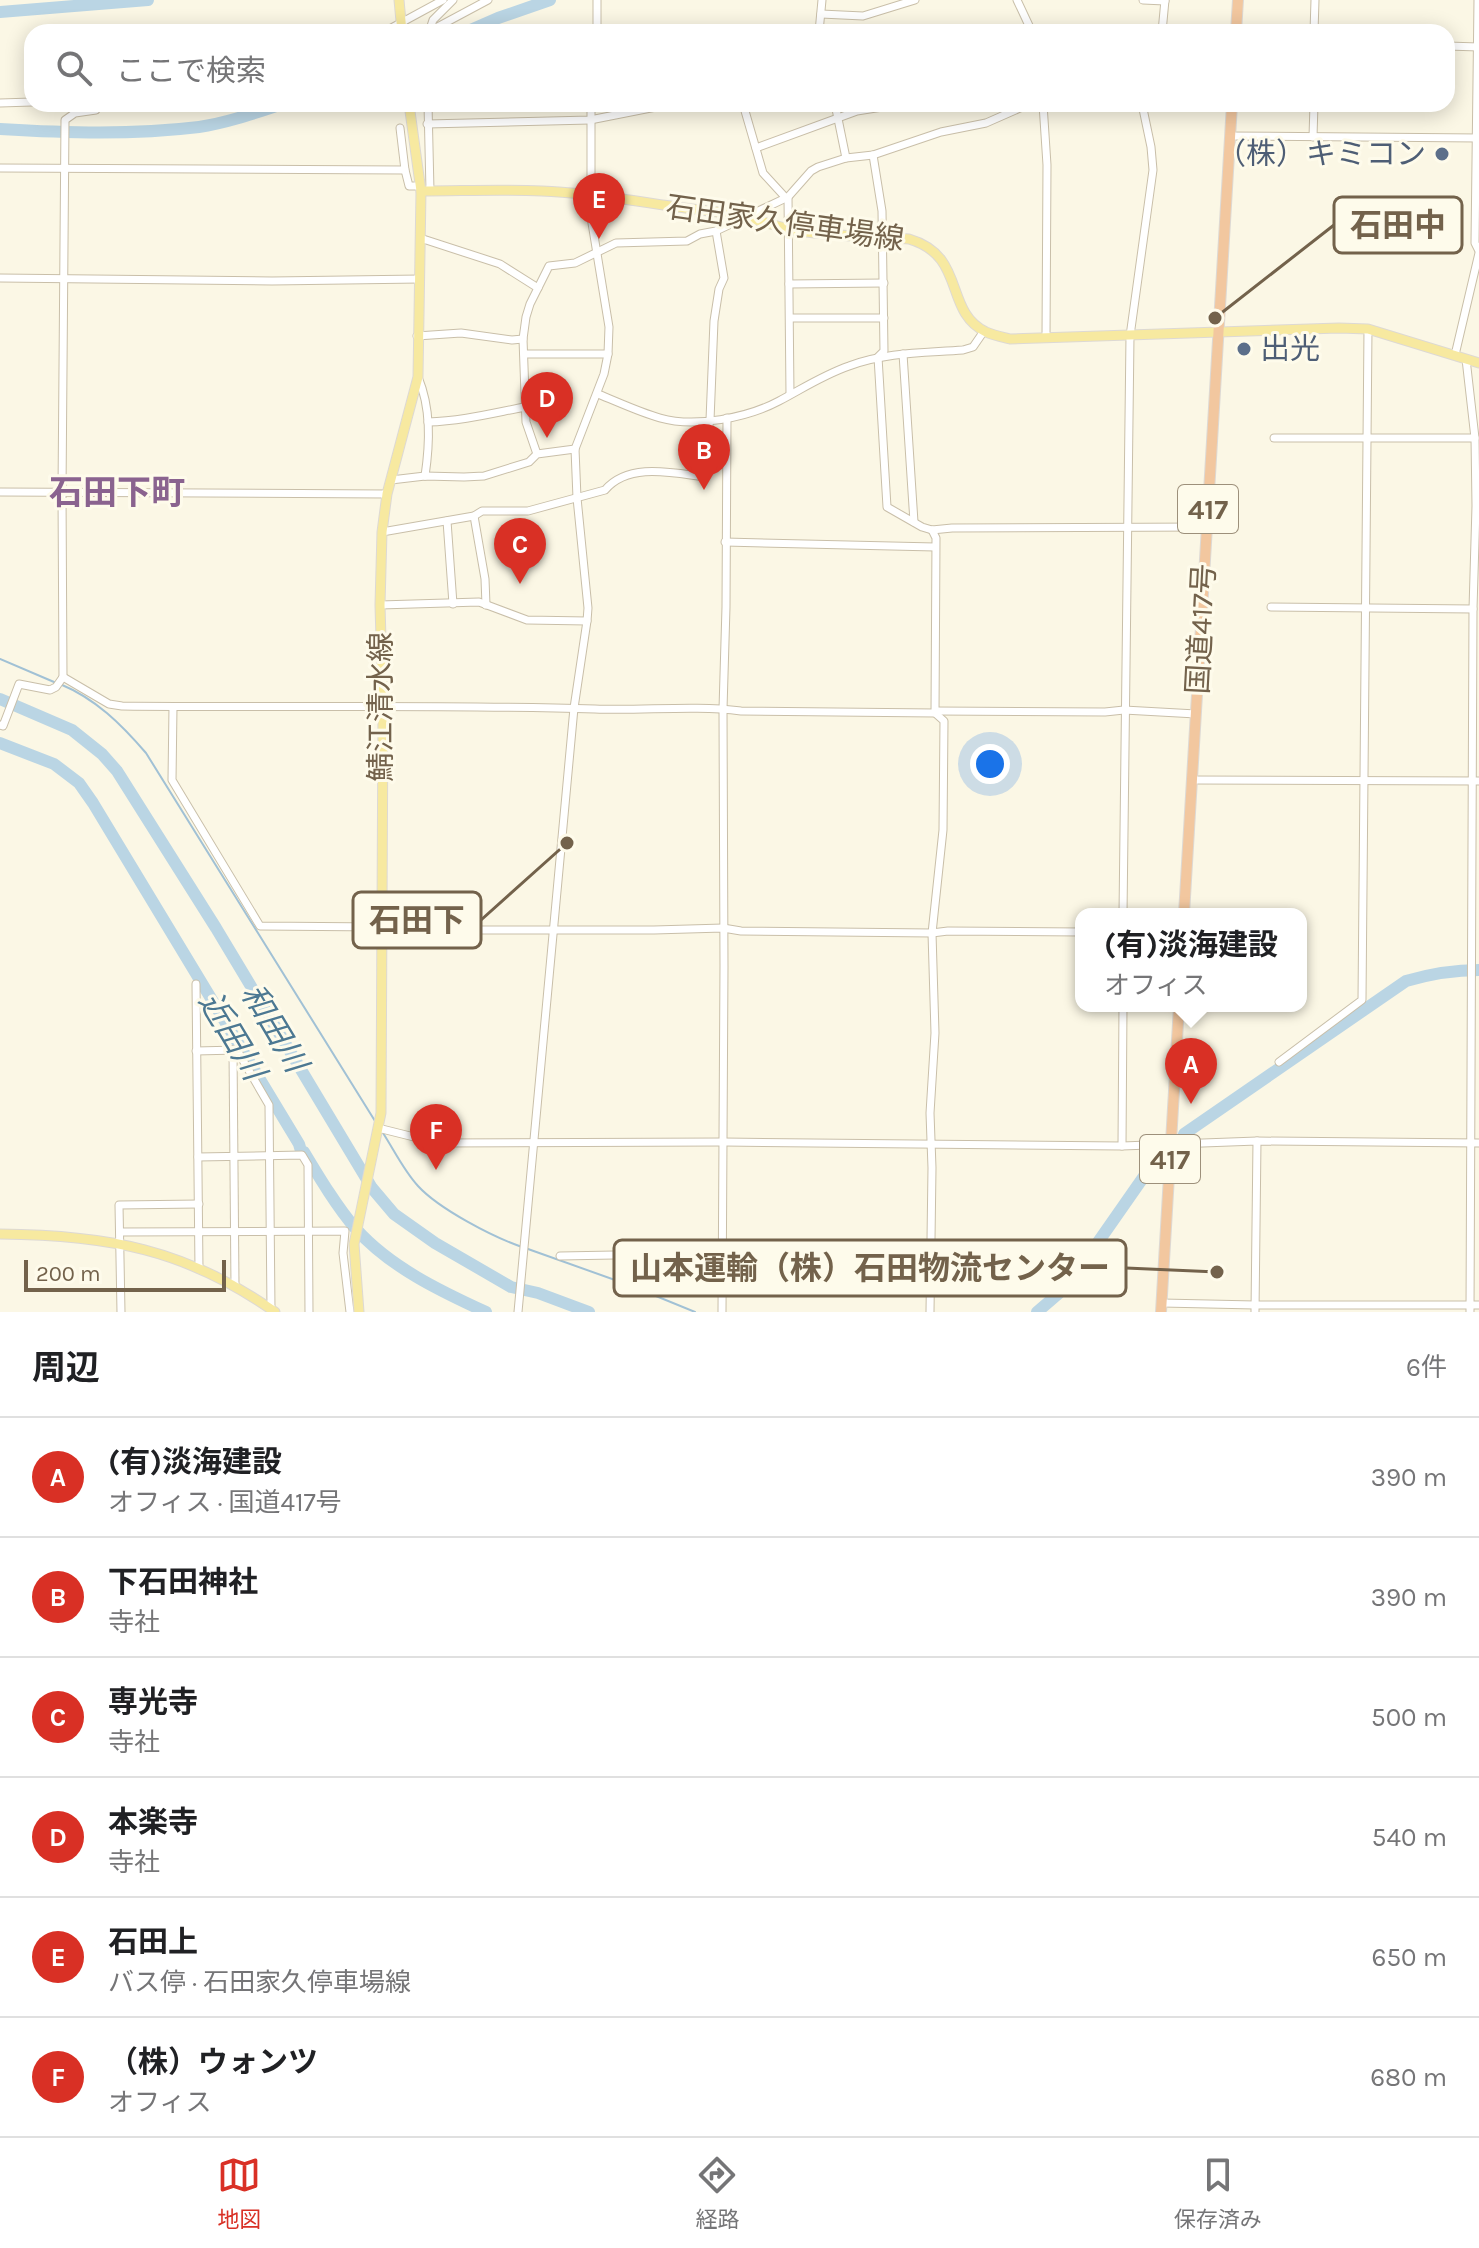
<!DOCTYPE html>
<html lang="ja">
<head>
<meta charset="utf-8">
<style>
	:root { --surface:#fff; --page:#f6f6f6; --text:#202124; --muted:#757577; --line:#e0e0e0; --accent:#d93025 }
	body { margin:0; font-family:Karla,"Noto Sans JP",sans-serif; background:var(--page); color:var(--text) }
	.scale { position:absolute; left:24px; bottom:20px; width:202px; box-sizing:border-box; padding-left:8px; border:4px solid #73624b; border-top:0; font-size:22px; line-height:28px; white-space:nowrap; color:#73624b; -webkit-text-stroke:6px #fefbeb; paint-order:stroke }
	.you { position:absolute; left:990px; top:764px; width:28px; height:28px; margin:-20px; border:6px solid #fff; border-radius:50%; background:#1a73e8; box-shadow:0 0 0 12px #1a73e833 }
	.badge { display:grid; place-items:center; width:52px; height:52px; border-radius:50%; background:var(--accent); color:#fff; font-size:26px; font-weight:700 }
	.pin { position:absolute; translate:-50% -66px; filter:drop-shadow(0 2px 4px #0008) }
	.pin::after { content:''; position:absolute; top:42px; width:28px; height:24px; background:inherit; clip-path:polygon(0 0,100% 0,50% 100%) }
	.popup { position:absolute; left:1075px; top:908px; width:232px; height:104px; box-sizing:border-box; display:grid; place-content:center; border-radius:16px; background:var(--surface); filter:drop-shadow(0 2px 6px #0005); font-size:26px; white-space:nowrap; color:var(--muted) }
	.popup b { font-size:30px; color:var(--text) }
	.popup::after { content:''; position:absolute; left:50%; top:100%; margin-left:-16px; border:16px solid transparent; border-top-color:var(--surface) }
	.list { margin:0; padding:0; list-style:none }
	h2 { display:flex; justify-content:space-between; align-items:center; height:104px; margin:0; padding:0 32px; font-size:34px }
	h2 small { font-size:26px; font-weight:400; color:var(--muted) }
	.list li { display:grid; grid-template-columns:52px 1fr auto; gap:24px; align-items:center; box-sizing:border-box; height:120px; padding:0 32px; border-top:2px solid var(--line) }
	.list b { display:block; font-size:30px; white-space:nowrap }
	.list p { margin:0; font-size:26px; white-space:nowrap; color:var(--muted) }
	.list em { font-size:26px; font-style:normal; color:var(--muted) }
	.icon { flex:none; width:44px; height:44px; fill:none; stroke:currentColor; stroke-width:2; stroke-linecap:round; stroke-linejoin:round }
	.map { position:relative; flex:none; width:1479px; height:1312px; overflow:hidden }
	.search { position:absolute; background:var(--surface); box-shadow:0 4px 20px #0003; left:24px; right:24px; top:24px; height:88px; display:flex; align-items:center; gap:20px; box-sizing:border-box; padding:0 28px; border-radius:24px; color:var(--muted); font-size:30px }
	.sheet { height:824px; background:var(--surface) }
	nav { display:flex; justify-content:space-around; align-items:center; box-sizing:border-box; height:112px; border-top:2px solid var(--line); background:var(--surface); font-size:22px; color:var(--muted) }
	nav a { display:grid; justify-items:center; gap:4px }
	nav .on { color:var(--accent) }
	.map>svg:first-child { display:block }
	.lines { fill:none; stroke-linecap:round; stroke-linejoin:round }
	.stream { stroke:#a1c1d5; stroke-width:2 }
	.river { stroke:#bad5e4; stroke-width:12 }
	.minor-casing { stroke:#c9bfa9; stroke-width:9 }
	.major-casing { stroke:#ddd9d4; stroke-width:11 }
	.highway-casing { stroke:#ddd9d4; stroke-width:12 }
	.minor { stroke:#fff; stroke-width:7 }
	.major { stroke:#f7e9a0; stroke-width:9 }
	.highway { stroke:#f2c79f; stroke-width:10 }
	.service-dot { fill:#5c6f8a; stroke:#fefbeb; stroke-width:3 }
	.labels { text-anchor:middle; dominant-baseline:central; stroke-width:6; stroke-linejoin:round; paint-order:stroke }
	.shield { fill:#fefbeb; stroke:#9d907b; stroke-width:2 }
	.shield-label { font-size:28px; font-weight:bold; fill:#73624b }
	.service-label { font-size:30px; fill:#4e5e75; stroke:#fefbeb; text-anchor:end }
	.street-label { font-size:30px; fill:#73624b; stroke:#fefbeb }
	.water-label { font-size:32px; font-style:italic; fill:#4c7892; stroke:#fefbeb }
	.quarter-label { font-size:34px; font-weight:bold; fill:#8a638f; stroke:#fefbeb }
	.leader { fill:none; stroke:#73624b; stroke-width:3 }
	.callout-dot { fill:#73624b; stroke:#fefbeb; stroke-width:3 }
	.callout { fill:#fefbeb; stroke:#73624b; stroke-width:3 }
	.callout-label { font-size:32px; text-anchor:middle; font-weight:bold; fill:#73624b }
</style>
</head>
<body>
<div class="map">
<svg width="1479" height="1312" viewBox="0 0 1479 1312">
	<rect width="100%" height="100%" fill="#fbf7e5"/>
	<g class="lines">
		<g class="stream">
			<polyline points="0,659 54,682"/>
			<path d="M60 684C96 699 121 724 146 753L375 1121"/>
			<path d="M383 1133C394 1150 404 1171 418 1186 439 1209 493 1237 522 1247"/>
			<polyline points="528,1249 629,1285 695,1312"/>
		</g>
		<g class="river">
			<polyline points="0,12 148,0"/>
			<polyline points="466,32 498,18 550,0"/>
			<path d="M0 129C66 133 133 135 199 127 227 123 255 113 282 104"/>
			<polyline points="0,699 72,730 102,754 117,771 216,928 372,1188 394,1214 435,1243 511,1287 538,1293 589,1312"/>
			<path d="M0 743 54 764 79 783 93 803 299 1144 301 1151 304 1152C319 1177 337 1207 356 1229 390 1267 440 1291 486 1312"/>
			<path d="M1184 1134 1406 981C1430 974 1453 970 1479 970"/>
			<polyline points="1037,1312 1058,1294 1080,1268 1161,1152"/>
		</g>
		<g class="minor-casing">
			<g id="minor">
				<polyline points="1017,0 1032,32"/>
				<polyline points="1143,0 1165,1"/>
				<polyline points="1478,0 1475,243 1479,251"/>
				<polyline points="821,14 863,16 915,0"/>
				<polyline points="430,31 488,0"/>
				<polyline points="384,32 443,0"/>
				<polyline points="429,32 433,20 453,0"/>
				<polyline points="597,32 597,0"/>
				<polyline points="819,32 822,0"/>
				<polyline points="1162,32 1165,0"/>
				<polyline points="1314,32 1315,0"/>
				<polyline points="1447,46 1479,47"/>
				<polyline points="0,103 32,102"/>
				<polyline points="428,104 430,191"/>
				<polyline points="743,104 763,173 785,197"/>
				<polyline points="835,104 846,158"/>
				<polyline points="1043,104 1047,165 1046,337"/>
				<polyline points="427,124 590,120 671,104"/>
				<polyline points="400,128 405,170 409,186 420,186"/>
				<polyline points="1230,136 1479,138"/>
				<polyline points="1313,137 1314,104"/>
				<polyline points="756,148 857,111 901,104"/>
				<polyline points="873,155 882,211 884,351 878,357 887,507 922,527 932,530 952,528 1207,527"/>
				<polyline points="0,168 405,170"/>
				<polyline points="788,197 790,394"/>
				<polyline points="420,238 500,264 538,288"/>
				<polyline points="0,278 272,281 420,279"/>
				<polyline points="789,284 884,283"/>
				<polyline points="790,318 884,318"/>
				<polyline points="417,336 461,333 512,340 523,339"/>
				<polyline points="524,354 608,354"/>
				<polyline points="903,354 914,522"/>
				<polyline points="1455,355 1479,253"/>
				<polyline points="1466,359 1475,438 1476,506 1473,609 1470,1312"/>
				<path d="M418 377C431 408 430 442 425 476"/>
				<path d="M598 394C618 402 639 412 660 418 695 428 747 418 779 401 802 389 823 375 849 366 886 352 925 353 963 350L973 347 984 331"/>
				<path d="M428 422C462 421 493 413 525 407"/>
				<polyline points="1274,438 1475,438"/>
				<polyline points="537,454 526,422 523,339 526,317 530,304 549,266 575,263 616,243 687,241 700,234 716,231 788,197 811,171 818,167 846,158 873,155 941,132 986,123 1029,104"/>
				<polyline points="391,480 425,476 464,477 484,476 529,462 537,454 575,449"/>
				<polyline points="0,492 387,494"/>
				<polyline points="474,516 485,579 486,605"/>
				<polyline points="447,521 453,604"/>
				<polyline points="932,530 936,538 935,713"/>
				<path d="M382 532 474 516 482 511H528L605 490C629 462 673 473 705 477L706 440 710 420 714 321 719 289 724 278 716 231"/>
				<polyline points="725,542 935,547"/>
				<polyline points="380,605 479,602 527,620 587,621"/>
				<polyline points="1271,607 1473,609"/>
				<path d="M63 677 109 704 122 706C279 708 438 704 595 709 643 711 693 705 741 711L935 713 944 721 943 830 932 933 935 1033 930 1113 932 1168 930 1312"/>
				<polyline points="173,707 172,780 260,926 381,927 394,930 654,930 723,928 741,931 932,933 948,931 1081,932"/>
				<polyline points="936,711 1105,712 1124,710 1196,714"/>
				<polyline points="0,725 3,726 19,684 50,690 56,687 63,677 62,492 65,120 75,113 96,110 99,104"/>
				<polyline points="1192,780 1479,781"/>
				<polyline points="1123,914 1130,336 1153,170 1151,147 1142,104"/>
				<polyline points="196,984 199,1269"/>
				<polyline points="233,1050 235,1287"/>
				<polyline points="196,1051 237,1050 269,1105 271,1309"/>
				<polyline points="1279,1062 1362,1000 1368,329"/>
				<polyline points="378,1128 438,1143 724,1142 1122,1146 1257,1141 1479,1143"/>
				<polyline points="1122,1146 1123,1006"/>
				<polyline points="198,1157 302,1155 308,1165 309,1312"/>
				<polyline points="120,1232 345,1231 343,1253 350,1312"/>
				<polyline points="560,1256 723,1253 797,1257 931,1254"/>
				<polyline points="1162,1303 1255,1305 1479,1305"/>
				<polyline points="121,1312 119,1205 199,1204"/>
				<polyline points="518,1312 574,708 587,621 588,608 577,498 575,449 604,374 608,354 609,327 591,217 591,104"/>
				<polyline points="722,1312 724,966 723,709 726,607 727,418"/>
				<polyline points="1255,1312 1257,1141"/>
			</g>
		</g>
		<g class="major-casing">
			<g id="major">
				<polyline points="399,0 402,32"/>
				<path d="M421 191C461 191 502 189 542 191 601 193 659 206 718 212 744 214 768 225 794 230 833 237 871 236 909 239 967 256 943 311 986 332 993 335 1002 337 1010 339L1339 328 1368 329 1479 363"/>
				<path d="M0 1234C107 1235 186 1249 275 1312"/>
				<polyline points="359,1312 354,1244 381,1113 383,708 380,605 382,532 387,494 418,377 421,191 409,104"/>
			</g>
		</g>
		<g class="highway-casing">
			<g id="highway">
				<polyline points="1236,32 1238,0"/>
				<polyline points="1184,914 1232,104"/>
				<polyline points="1161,1312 1179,1006"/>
			</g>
		</g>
		<use href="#minor" class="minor"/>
		<use href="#major" class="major"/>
		<use href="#highway" class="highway"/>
	</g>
	<g class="service-dot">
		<circle cx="1442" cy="154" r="8"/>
		<circle cx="1244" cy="349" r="8"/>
	</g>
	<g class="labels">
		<g class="shield">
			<rect x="1178" y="485" width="60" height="48" rx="6"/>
			<rect x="1140" y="1135" width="60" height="48" rx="6"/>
		</g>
		<g class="shield-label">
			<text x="1208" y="509">417</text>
			<text x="1170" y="1159">417</text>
		</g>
		<g class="service-label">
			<text x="1426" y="154">（株）キミコン</text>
			<text x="1260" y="349" text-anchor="start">出光</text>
		</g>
		<g class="street-label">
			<text transform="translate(785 223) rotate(8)">石田家久停車場線</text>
			<text transform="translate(1201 629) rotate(-87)">国道417号</text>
			<text transform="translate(381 707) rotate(-90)">鯖江清水線</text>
		</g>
		<g class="water-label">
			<text transform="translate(274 1028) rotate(59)">和田川</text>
			<text transform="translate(232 1036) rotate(59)">近田川</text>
		</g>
		<g class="quarter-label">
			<text x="117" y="493">石田下町</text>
		</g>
	</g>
	<path class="leader" d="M1215 318L1334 225M567 843L481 920M1217 1272L1126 1268"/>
	<g class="callout-dot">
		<circle cx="1215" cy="318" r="8"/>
		<circle cx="567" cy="843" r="8"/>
		<circle cx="1217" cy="1272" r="8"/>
	</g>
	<g class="callout">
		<rect x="1334" y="197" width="128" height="56" rx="8"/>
		<rect x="353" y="892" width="128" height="56" rx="8"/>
		<rect x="614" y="1240" width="512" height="56" rx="8"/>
	</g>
	<g class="callout-label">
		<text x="1398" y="236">石田中</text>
		<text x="417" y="931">石田下</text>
		<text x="870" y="1279">山本運輸（株）石田物流センター</text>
	</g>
</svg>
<div class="scale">200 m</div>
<div class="you"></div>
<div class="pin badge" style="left:1191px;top:1104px">A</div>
<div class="popup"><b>(有)淡海建設</b>オフィス</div>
<div class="pin badge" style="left:704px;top:490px">B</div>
<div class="pin badge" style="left:520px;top:584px">C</div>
<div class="pin badge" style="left:547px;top:438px">D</div>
<div class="pin badge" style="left:599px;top:239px">E</div>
<div class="pin badge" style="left:436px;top:1170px">F</div>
<div class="search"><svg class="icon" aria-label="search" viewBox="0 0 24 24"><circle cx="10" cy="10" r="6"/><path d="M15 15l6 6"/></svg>ここで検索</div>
</div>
<section class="sheet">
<h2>周辺<small>6件</small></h2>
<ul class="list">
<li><span class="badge">A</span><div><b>(有)淡海建設</b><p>オフィス · 国道417号</p></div><em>390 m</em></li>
<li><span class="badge">B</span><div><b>下石田神社</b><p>寺社</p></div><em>390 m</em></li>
<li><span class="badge">C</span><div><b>専光寺</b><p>寺社</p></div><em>500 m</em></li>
<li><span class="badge">D</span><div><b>本楽寺</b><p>寺社</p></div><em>540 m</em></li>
<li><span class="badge">E</span><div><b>石田上</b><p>バス停 · 石田家久停車場線</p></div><em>650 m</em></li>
<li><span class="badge">F</span><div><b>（株）ウォンツ</b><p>オフィス</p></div><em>680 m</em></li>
</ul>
</section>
<nav>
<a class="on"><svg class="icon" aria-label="map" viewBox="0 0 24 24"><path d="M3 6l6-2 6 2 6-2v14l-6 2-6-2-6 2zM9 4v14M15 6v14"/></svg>地図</a>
<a><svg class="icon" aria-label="directions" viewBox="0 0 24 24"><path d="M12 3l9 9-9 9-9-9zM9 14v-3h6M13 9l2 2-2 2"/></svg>経路</a>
<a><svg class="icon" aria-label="saved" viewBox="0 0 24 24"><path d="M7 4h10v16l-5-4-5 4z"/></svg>保存済み</a>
</nav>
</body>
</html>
